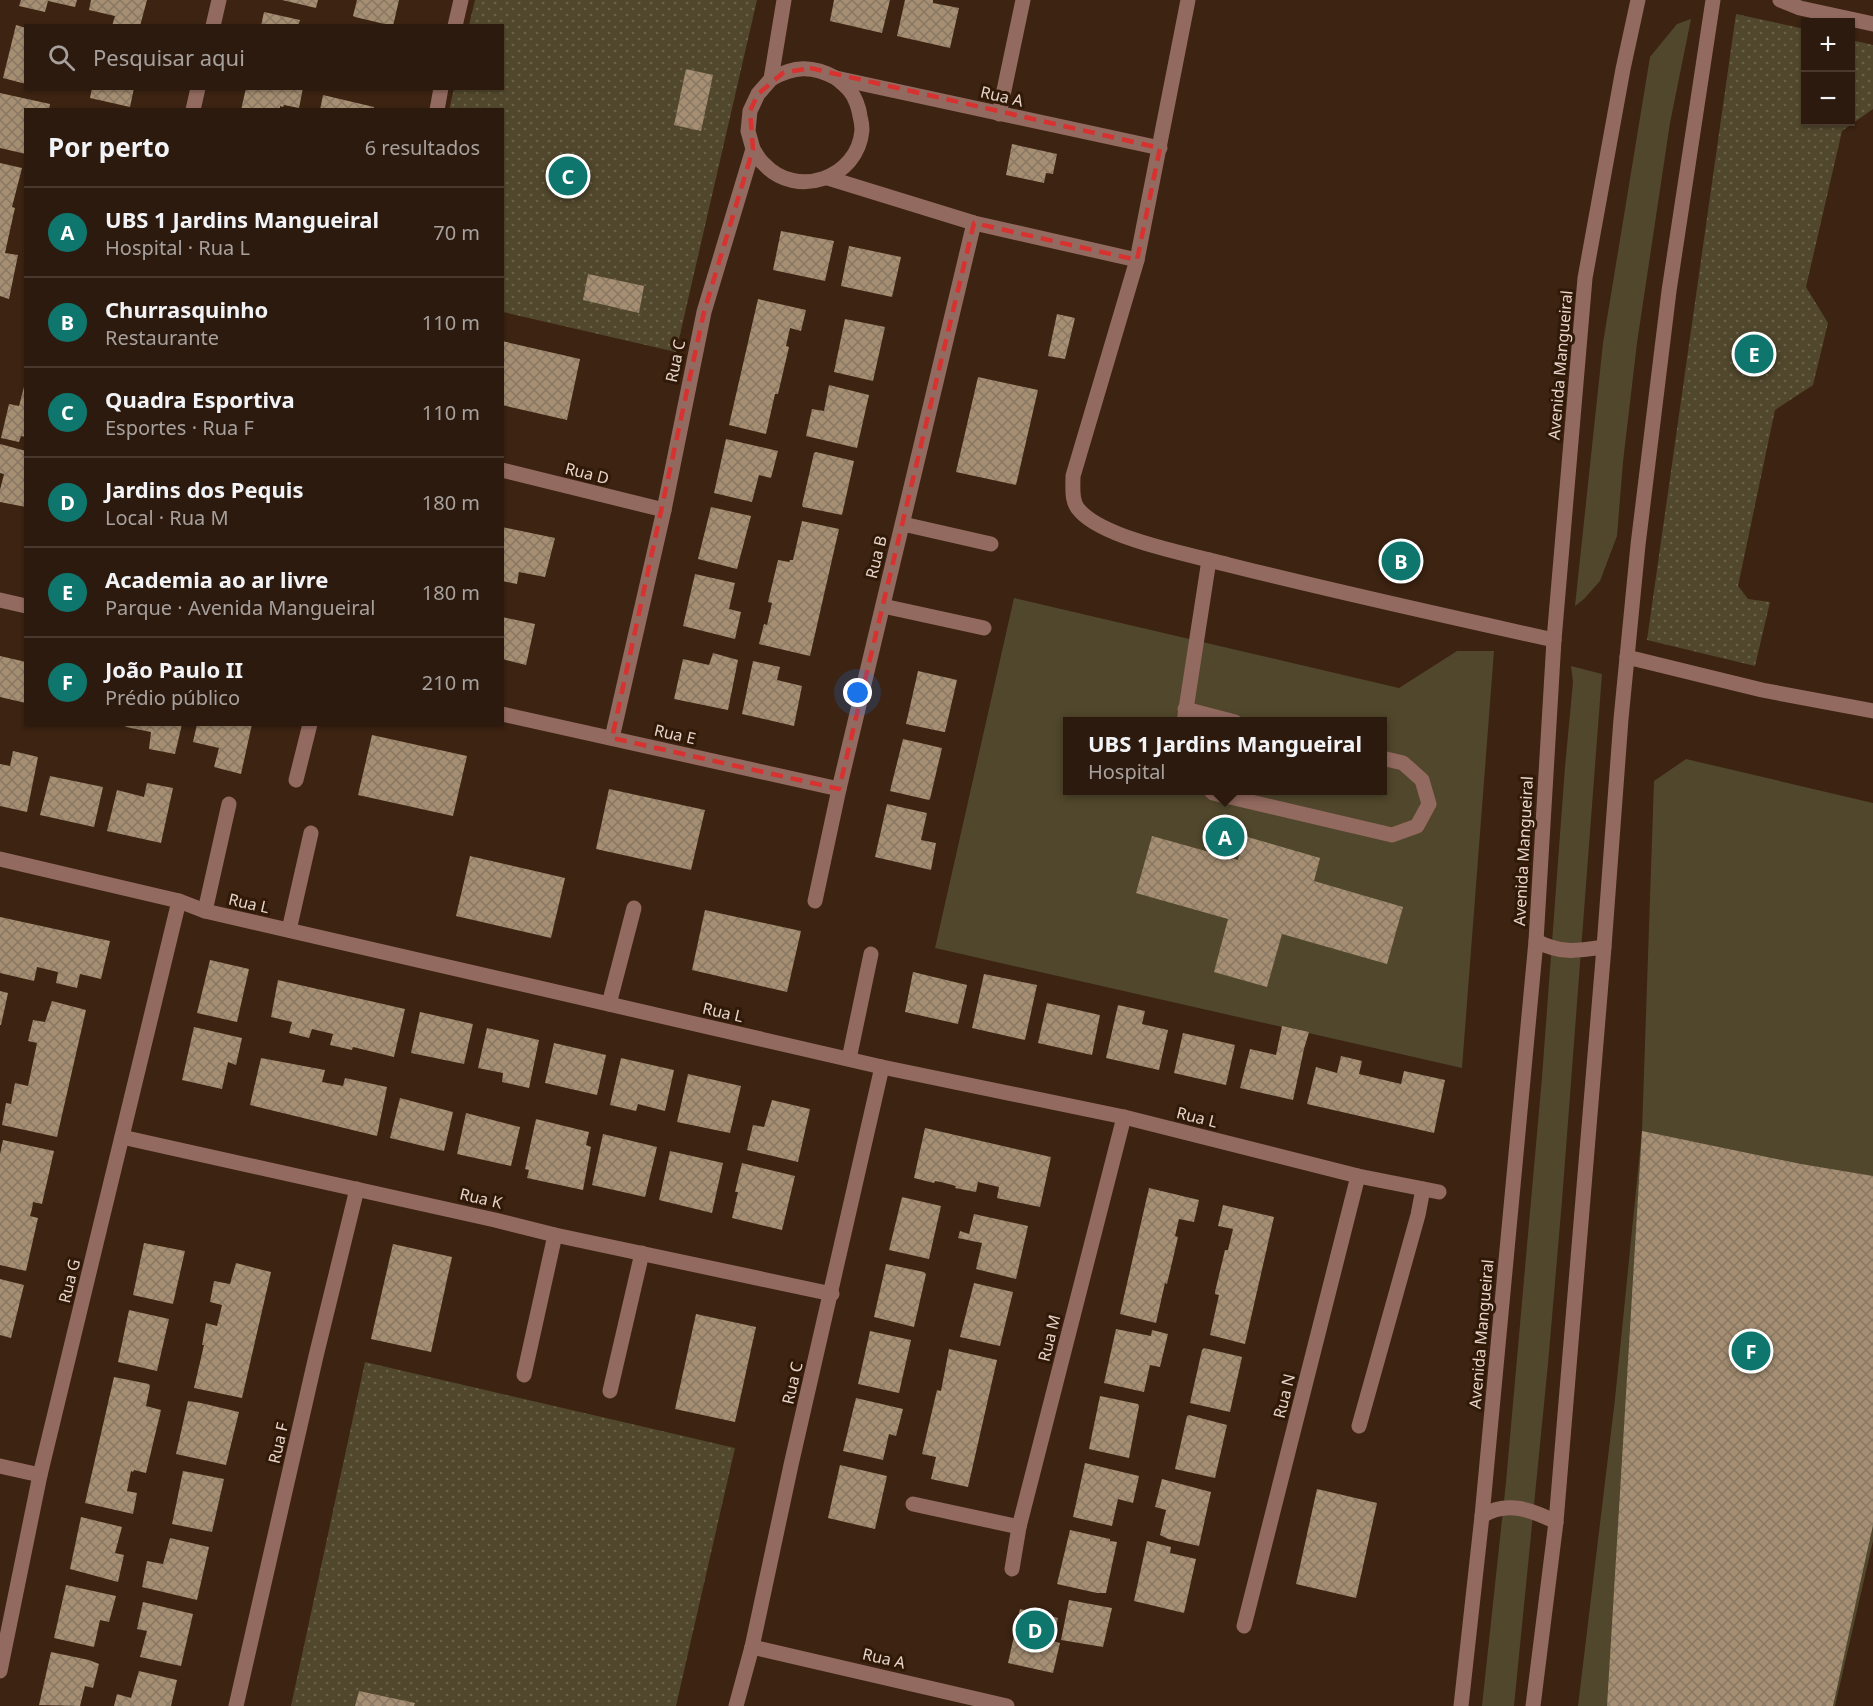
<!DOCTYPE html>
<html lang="pt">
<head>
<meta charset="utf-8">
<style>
	:root { --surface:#2d1a0e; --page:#39271c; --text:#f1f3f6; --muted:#a7a19e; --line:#48382e; --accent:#0f766e }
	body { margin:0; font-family:"Noto Sans",sans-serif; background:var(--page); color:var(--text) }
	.controls { position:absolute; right:18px; top:18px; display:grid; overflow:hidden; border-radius:0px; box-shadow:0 2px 4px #0004 }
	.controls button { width:54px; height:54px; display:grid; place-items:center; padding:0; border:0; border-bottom:2px solid var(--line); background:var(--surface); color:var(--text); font:30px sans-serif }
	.you { position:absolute; left:858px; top:693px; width:21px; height:21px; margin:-15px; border:4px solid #fff; border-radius:50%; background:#1a73e8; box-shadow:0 0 0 9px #1a73e833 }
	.badge { display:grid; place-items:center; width:39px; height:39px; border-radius:50%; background:var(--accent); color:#fff; font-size:20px; font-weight:700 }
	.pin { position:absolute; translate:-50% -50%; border:3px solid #fff; box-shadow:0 2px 6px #0006 }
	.popup { position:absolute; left:1063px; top:717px; width:324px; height:78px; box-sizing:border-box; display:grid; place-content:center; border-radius:0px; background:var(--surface); filter:drop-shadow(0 2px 4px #0005); font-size:20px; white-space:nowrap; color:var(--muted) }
	.popup b { font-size:22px; color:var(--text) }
	.popup::after { content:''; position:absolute; left:50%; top:100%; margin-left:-12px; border:12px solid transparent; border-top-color:var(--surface) }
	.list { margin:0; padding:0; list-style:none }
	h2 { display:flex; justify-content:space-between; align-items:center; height:78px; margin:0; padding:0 24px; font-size:26px }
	h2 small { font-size:20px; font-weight:400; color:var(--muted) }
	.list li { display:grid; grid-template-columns:39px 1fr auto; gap:18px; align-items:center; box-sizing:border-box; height:90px; padding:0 24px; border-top:2px solid var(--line) }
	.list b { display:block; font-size:22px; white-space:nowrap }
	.list p { margin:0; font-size:20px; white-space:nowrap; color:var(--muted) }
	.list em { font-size:20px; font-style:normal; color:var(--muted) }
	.icon { flex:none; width:33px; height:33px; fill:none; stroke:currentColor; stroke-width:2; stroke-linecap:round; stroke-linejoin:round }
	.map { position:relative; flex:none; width:1873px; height:1706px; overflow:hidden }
	.search { position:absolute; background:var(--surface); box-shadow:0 2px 4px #0004; left:24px; top:24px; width:480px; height:66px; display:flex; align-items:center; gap:15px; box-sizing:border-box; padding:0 21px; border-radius:0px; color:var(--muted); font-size:22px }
	.panel { position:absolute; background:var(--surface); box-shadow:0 2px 4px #0004; left:24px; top:108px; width:480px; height:618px; border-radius:0px }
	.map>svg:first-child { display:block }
	.grass { fill:#51472c; fill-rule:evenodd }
	.park { fill:url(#park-dots) }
	.building { fill:url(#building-cross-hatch) }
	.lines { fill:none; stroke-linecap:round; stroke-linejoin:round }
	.minor { stroke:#936a60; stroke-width:15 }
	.marked { fill:none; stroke:#d73130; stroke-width:4.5; stroke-dasharray:12 8; stroke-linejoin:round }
	.labels { text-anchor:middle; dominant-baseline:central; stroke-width:6; stroke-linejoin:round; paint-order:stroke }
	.street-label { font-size:16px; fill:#e7d5cb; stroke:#311908 }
</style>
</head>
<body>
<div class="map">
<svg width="1873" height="1706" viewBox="0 0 1873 1706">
	<defs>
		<pattern id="park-dots" width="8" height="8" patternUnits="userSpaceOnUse" patternTransform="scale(1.5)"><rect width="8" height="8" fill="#51472c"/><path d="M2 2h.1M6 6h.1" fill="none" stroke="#6a6149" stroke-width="1.8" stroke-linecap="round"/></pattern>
		<pattern id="building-cross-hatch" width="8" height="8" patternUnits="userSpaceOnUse" patternTransform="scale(1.5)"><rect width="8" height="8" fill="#a58e72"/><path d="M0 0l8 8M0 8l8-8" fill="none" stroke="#887762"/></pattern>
	</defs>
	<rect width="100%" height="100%" fill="#3c2312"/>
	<g class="grass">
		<polygon points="1691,19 1670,123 1637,343 1623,462 1617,536 1600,581 1584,599 1575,606 1603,343 1650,57 1677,24"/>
		<path d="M1014 598 1399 688 1457 651H1494L1462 1068 935 948ZM1068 722H1382V790H1068Z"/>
		<polygon points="1571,666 1602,674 1562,1201 1548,1364 1514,1706 1482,1706 1506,1482 1542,1077 1565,767 1573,682"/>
		<polygon points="1686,759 1873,803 1873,1541 1835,1706 1578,1706 1615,1399 1642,1131 1654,781"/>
	</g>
	<g class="park">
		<polygon points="475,0 757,0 676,352 503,312 502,110 449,110 454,89 502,88 502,26 469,25"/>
		<polygon points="1736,14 1805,29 1806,122 1850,122 1851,40 1873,45 1873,109 1842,131 1806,287 1828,323 1813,385 1775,410 1738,586 1748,599 1770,602 1755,666 1647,640"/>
		<polygon points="365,1362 735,1448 676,1706 291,1706"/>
	</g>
	<g class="building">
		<polygon points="21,0 77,0 75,7 48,1 45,12 19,6"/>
		<polygon points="91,0 147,0 140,26 112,26 115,16 89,10"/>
		<polygon points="282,0 318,0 316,8"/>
		<polygon points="357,0 399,0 393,26 355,17 353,16"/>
		<polygon points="834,0 890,0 882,33 830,21"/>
		<polygon points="905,0 933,0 933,3 959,8 950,48 897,36"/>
		<polygon points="264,12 300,20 298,26 261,26"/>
		<polygon points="16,25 26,28 26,84 3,78"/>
		<polygon points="686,69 713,75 701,131 674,125"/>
		<polygon points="92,88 134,88 130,107 90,98"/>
		<polygon points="246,88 303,88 299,108 284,105 283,107 280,106 280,110 241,110"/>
		<polygon points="0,93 50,104 49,110 26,110 26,154 0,148"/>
		<polygon points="323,95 374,107 374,110 320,110"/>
		<polygon points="1012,144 1057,154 1053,174 1046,173 1044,183 1006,175"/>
		<polygon points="0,163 22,168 12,207 15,208 14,212 5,253 18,255 9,299 0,296"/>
		<polygon points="781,231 834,241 825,281 773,270"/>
		<polygon points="849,246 901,257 892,297 841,286"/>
		<polygon points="588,274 644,286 639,313 583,300"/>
		<polygon points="758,299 806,310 801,331 790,328 786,346 789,347 778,394 775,394 766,434 729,425"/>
		<polygon points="1057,314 1075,318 1065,359 1048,356"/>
		<polygon points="845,319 885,327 873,381 834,372"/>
		<polygon points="502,341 580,359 567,420 502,405"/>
		<polygon points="978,377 1038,390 1016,485 956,472"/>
		<polygon points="25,383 26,437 21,436 19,442 1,438 9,404 19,406"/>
		<polygon points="829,385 869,395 857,448 806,436 812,409 824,411"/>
		<polygon points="726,439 778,451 771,478 759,475 752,502 714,493"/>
		<polygon points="0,444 26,451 26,507 0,502 0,490 4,474 0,473"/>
		<polygon points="816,452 854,461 842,515 803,507 802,505 814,453"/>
		<polygon points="711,507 751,516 737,569 698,559"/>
		<polygon points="802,521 839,529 810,656 759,644 764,624 767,625 772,603 768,602 778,560 789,562 790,560 793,560"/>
		<polygon points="502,527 555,538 545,577 519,572 517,584 502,581"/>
		<polygon points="695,574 735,583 729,609 741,612 735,639 683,626"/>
		<polygon points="502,617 535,624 526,665 502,659"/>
		<polygon points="713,653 738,660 728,710 674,699 683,659 709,665"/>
		<polygon points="0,656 26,662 26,703 0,697"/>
		<polygon points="753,661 780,667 777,680 802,686 794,726 742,714"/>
		<polygon points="918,671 957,680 945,732 944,732 906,724"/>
		<polygon points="122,724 182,724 175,754 149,749 151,732 126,727"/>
		<polygon points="197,724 252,724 241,774 214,767 219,748 193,742"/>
		<polygon points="372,735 467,756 453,816 358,795"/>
		<polygon points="903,739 942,748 930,799 929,800 890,791"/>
		<polygon points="13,751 38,757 27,812 0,806 0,764 10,766"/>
		<polygon points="50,776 103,787 94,827 40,815"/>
		<polygon points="147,783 173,788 161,843 107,831 117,790 144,797"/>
		<polygon points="609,789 705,810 691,870 596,849"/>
		<polygon points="887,804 927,813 921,840 936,843 931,870 875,857"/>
		<polygon points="1152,836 1238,860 1244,836 1320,858 1314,881 1403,907 1387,964 1282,934 1267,987 1214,972 1228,919 1136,893"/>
		<polygon points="470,856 565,878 551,938 456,916"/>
		<polygon points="705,910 801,931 787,992 692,970"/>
		<polygon points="0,917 110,941 101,979 80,974 77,988 56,983 58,972 37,967 34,981 0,973"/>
		<polygon points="210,960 249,969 237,1022 197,1013"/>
		<polygon points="913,972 967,985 958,1024 905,1012"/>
		<polygon points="984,974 1037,985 1025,1040 972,1028"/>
		<polygon points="278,980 405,1009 394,1057 353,1047 352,1050 330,1045 333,1034 312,1029 309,1038 289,1033 292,1022 271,1017"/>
		<polygon points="0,991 8,993 1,1025 0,1025"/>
		<polygon points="52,1001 86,1010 57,1137 2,1125 6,1103 11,1104 15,1083 28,1086 37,1043 28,1041 33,1020 45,1022"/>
		<polygon points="1047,1003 1100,1015 1092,1055 1038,1043"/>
		<polygon points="1118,1005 1145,1011 1142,1024 1168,1030 1159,1070 1106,1058"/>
		<polygon points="420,1012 473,1024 464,1064 411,1053"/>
		<polygon points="1282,1026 1309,1032 1304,1049 1293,1100 1240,1088 1250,1049 1276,1055"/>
		<polygon points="194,1027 242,1038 236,1065 228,1062 222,1089 182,1080"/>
		<polygon points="487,1028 539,1040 529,1088 502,1082 503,1073 478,1068"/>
		<polygon points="1183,1033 1235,1045 1226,1085 1174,1073"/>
		<polygon points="554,1043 606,1055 597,1095 545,1083"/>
		<polygon points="1341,1056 1362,1061 1359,1074 1401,1084 1404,1071 1445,1080 1434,1133 1307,1104 1316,1067 1337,1073"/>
		<polygon points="261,1058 325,1070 322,1082 343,1086 345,1078 387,1087 377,1136 250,1105"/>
		<polygon points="621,1058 674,1070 665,1111 638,1104 636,1111 610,1105"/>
		<polygon points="688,1074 741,1086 730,1133 677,1122"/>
		<polygon points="400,1098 453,1112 444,1151 390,1138"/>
		<polygon points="772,1100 810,1109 798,1162 747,1150 753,1125 764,1127"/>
		<polygon points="466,1113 520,1127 511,1166 457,1154"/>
		<polygon points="536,1119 589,1132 586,1145 591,1147 583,1190 527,1178 529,1170 525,1169"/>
		<polygon points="925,1128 1051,1157 1040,1207 997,1198 999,1187 978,1182 976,1192 955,1188 956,1186 941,1182 935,1181 934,1183 914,1178"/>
		<polygon points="1642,1131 1801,1164 1873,1176 1873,1525 1833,1706 1607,1706"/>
		<polygon points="603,1134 657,1147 645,1197 592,1185"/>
		<polygon points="3,1140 54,1151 42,1204 33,1202 32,1209 30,1216 38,1218 26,1271 0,1265 0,1154"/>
		<polygon points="670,1151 723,1163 712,1213 659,1200"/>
		<polygon points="742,1163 795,1176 782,1230 732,1218 738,1192 735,1192"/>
		<polygon points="1149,1188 1199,1200 1194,1222 1179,1219 1175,1236 1178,1237 1167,1284 1165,1283 1156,1323 1120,1314"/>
		<polygon points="902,1197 941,1206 929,1259 889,1250"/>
		<polygon points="1223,1205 1274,1217 1245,1344 1210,1335 1219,1295 1215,1294 1215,1292 1225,1250 1228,1250 1233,1229 1218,1226"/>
		<polygon points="974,1214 1028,1226 1016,1279 976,1269 982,1243 958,1238 960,1231 969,1234"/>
		<polygon points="144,1243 185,1251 173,1304 133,1295"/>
		<polygon points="393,1244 452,1257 431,1352 371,1339"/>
		<polygon points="236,1263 271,1272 242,1398 194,1388 204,1345 202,1345 206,1323 217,1326 222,1305 210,1302 214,1281 230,1284"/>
		<polygon points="886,1264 924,1272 926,1274 914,1327 874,1317"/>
		<polygon points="0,1279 24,1285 11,1338 0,1335"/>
		<polygon points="974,1283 1013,1292 1000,1346 960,1337"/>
		<polygon points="129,1310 169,1319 157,1371 118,1362"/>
		<polygon points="696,1314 756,1327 735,1422 675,1409"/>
		<polygon points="1116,1329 1151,1336 1152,1330 1168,1334 1160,1367 1150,1365 1144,1392 1104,1383"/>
		<polygon points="870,1331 911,1340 899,1393 858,1384"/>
		<polygon points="1204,1348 1242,1357 1230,1412 1190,1403 1202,1350"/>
		<polygon points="949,1349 997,1360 968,1487 931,1479 936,1457 922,1454 937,1390 941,1391"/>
		<polygon points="114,1377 149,1384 150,1386 146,1406 161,1410 146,1473 134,1470 133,1472 131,1471 127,1491 137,1493 133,1514 85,1503"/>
		<polygon points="1100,1396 1138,1404 1139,1406 1129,1458 1089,1449"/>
		<polygon points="856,1398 903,1409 896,1436 889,1434 883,1460 843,1451"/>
		<polygon points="188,1401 201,1403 239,1412 226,1465 176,1454"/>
		<polygon points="1189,1415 1227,1425 1215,1478 1175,1469 1187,1416"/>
		<polygon points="1085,1463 1139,1476 1133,1503 1118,1499 1112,1526 1073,1517"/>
		<polygon points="840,1465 887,1476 875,1529 828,1518"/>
		<polygon points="183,1471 224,1479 212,1532 172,1524"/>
		<polygon points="1162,1479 1211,1492 1199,1546 1168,1539 1160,1535 1166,1510 1155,1507"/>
		<polygon points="1317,1489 1377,1503 1356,1598 1296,1584"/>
		<polygon points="81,1517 122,1527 115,1553 124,1555 118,1582 70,1569"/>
		<polygon points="1070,1530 1110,1539 1110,1541 1117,1542 1106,1593 1097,1593 1057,1584"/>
		<polygon points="170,1538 209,1547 197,1600 142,1587 147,1561 163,1564"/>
		<polygon points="1147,1541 1171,1547 1170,1553 1196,1559 1184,1613 1134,1601"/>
		<polygon points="66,1585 116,1596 109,1622 100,1620 94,1647 54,1638"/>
		<polygon points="1069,1600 1112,1608 1103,1647 1061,1640"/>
		<polygon points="143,1602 193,1614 181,1666 140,1657 147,1631 137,1629"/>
		<polygon points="1020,1609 1058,1618 1053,1641 1060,1643 1053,1673 1008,1663"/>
		<polygon points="51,1652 89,1660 99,1664 93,1688 85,1686 80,1706 39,1705"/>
		<polygon points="139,1671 177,1680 171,1706 114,1706 117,1694 131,1698"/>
		<polygon points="359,1691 415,1703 414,1706 355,1706"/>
	</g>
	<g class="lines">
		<g class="minor">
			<path d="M1188 0 1137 260 1073 476C1073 488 1071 502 1080 511 1105 539 1192 555 1229 565 1337 592 1445 616 1554 640"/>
			<polyline points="1780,0 1800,8 1873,24"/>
			<polyline points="213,26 219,0"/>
			<polyline points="455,26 461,0"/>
			<path d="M771 79C794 66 812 65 836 78L1160 148"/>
			<polyline points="193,110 198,88"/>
			<polyline points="437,110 441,88"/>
			<polyline points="999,114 1023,0"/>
			<path d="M753 149C756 154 759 160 764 164 796 199 858 179 862 130 862 126 861 120 860 116 859 108 855 97 850 91 846 86 841 82 836 78"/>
			<polyline points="828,178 974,223 1137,260"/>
			<polyline points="502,470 664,510"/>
			<polyline points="903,524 991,544"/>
			<polyline points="0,600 26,606"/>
			<polyline points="883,606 984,628"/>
			<polyline points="1627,657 1762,690 1873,711"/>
			<polyline points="1185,709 1235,722"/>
			<polyline points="502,714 839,789"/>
			<polyline points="1184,722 1209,560"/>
			<polyline points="612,738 664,510 704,312 753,149 748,131 750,111 758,94 771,79 784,0"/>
			<polyline points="296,780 310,724"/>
			<polyline points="1210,790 1213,793 1392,835 1417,826 1429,804 1422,780 1403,763 1382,758"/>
			<polyline points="0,859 179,901 205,911 882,1067 1124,1117 1358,1176 1439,1192"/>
			<polyline points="815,901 839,789 974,223"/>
			<polyline points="205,911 229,804"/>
			<polyline points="289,930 311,833"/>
			<path d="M1536 941C1561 954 1577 951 1604 947"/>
			<polyline points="609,1004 634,908"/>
			<polyline points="849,1059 871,954"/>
			<polyline points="122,1137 495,1220 555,1235 832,1294"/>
			<polyline points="524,1375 555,1235"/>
			<polyline points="610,1391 642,1253"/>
			<polyline points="1359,1426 1418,1215 1423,1189"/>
			<polyline points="0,1466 40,1475"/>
			<polyline points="913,1504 1019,1527"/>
			<path d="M1482 1516C1507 1500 1532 1510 1556 1522"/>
			<polyline points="1012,1569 1019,1527 1124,1117"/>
			<polyline points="1244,1626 1358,1176"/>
			<polyline points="752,1647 1007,1706"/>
			<polyline points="0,1671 40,1475 179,901"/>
			<polyline points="236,1706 316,1356 357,1189"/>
			<polyline points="736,1706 752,1647 791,1465 882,1067"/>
			<polyline points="1461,1706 1482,1516 1536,941 1554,640 1585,278 1623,69 1638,0"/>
			<polyline points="1533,1706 1556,1522 1604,947 1621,719 1638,545 1669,291 1713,0"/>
		</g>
	</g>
	<path class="marked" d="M810 68 1160 148 1137 260 974 223 839 789 612 738 704 312 753 149 750 111 758 94 783 73Z"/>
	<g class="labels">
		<g class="street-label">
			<text transform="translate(1002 96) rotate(13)">Rua A</text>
			<text transform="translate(675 361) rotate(-78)">Rua C</text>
			<text transform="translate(1560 365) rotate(-85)">Avenida Mangueiral</text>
			<text transform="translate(587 473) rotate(14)">Rua D</text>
			<text transform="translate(876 557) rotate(-76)">Rua B</text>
			<text transform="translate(675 734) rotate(13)">Rua E</text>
			<text transform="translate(1523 851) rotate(-87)">Avenida Mangueiral</text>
			<text transform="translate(249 903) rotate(13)">Rua L</text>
			<text transform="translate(723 1012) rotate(13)">Rua L</text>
			<text transform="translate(1197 1117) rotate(14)">Rua L</text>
			<text transform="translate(481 1198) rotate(13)">Rua K</text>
			<text transform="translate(69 1281) rotate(-76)">Rua G</text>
			<text transform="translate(1481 1334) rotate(-85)">Avenida Mangueiral</text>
			<text transform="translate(1049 1338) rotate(-76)">Rua M</text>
			<text transform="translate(792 1383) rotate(-77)">Rua C</text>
			<text transform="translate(1284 1396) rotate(-76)">Rua N</text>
			<text transform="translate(278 1443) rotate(-77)">Rua F</text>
			<text transform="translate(884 1658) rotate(13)">Rua A</text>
		</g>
	</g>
</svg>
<div class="controls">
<button>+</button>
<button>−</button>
</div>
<div class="you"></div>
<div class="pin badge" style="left:1225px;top:837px">A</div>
<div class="popup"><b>UBS 1 Jardins Mangueiral</b>Hospital</div>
<div class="pin badge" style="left:1401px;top:561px">B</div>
<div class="pin badge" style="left:568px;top:176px">C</div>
<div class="pin badge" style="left:1035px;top:1630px">D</div>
<div class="pin badge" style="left:1754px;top:354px">E</div>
<div class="pin badge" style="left:1751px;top:1351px">F</div>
<div class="search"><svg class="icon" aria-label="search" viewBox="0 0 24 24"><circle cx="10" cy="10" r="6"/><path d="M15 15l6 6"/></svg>Pesquisar aqui</div>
<section class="panel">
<h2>Por perto<small>6 resultados</small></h2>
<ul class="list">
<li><span class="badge">A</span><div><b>UBS 1 Jardins Mangueiral</b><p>Hospital · Rua L</p></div><em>70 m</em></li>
<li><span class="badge">B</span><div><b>Churrasquinho</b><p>Restaurante</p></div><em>110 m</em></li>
<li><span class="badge">C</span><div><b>Quadra Esportiva</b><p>Esportes · Rua F</p></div><em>110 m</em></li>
<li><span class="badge">D</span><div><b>Jardins dos Pequis</b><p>Local · Rua M</p></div><em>180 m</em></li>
<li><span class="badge">E</span><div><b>Academia ao ar livre</b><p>Parque · Avenida Mangueiral</p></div><em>180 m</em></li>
<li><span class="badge">F</span><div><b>João Paulo II</b><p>Prédio público</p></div><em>210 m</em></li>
</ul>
</section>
</div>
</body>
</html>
